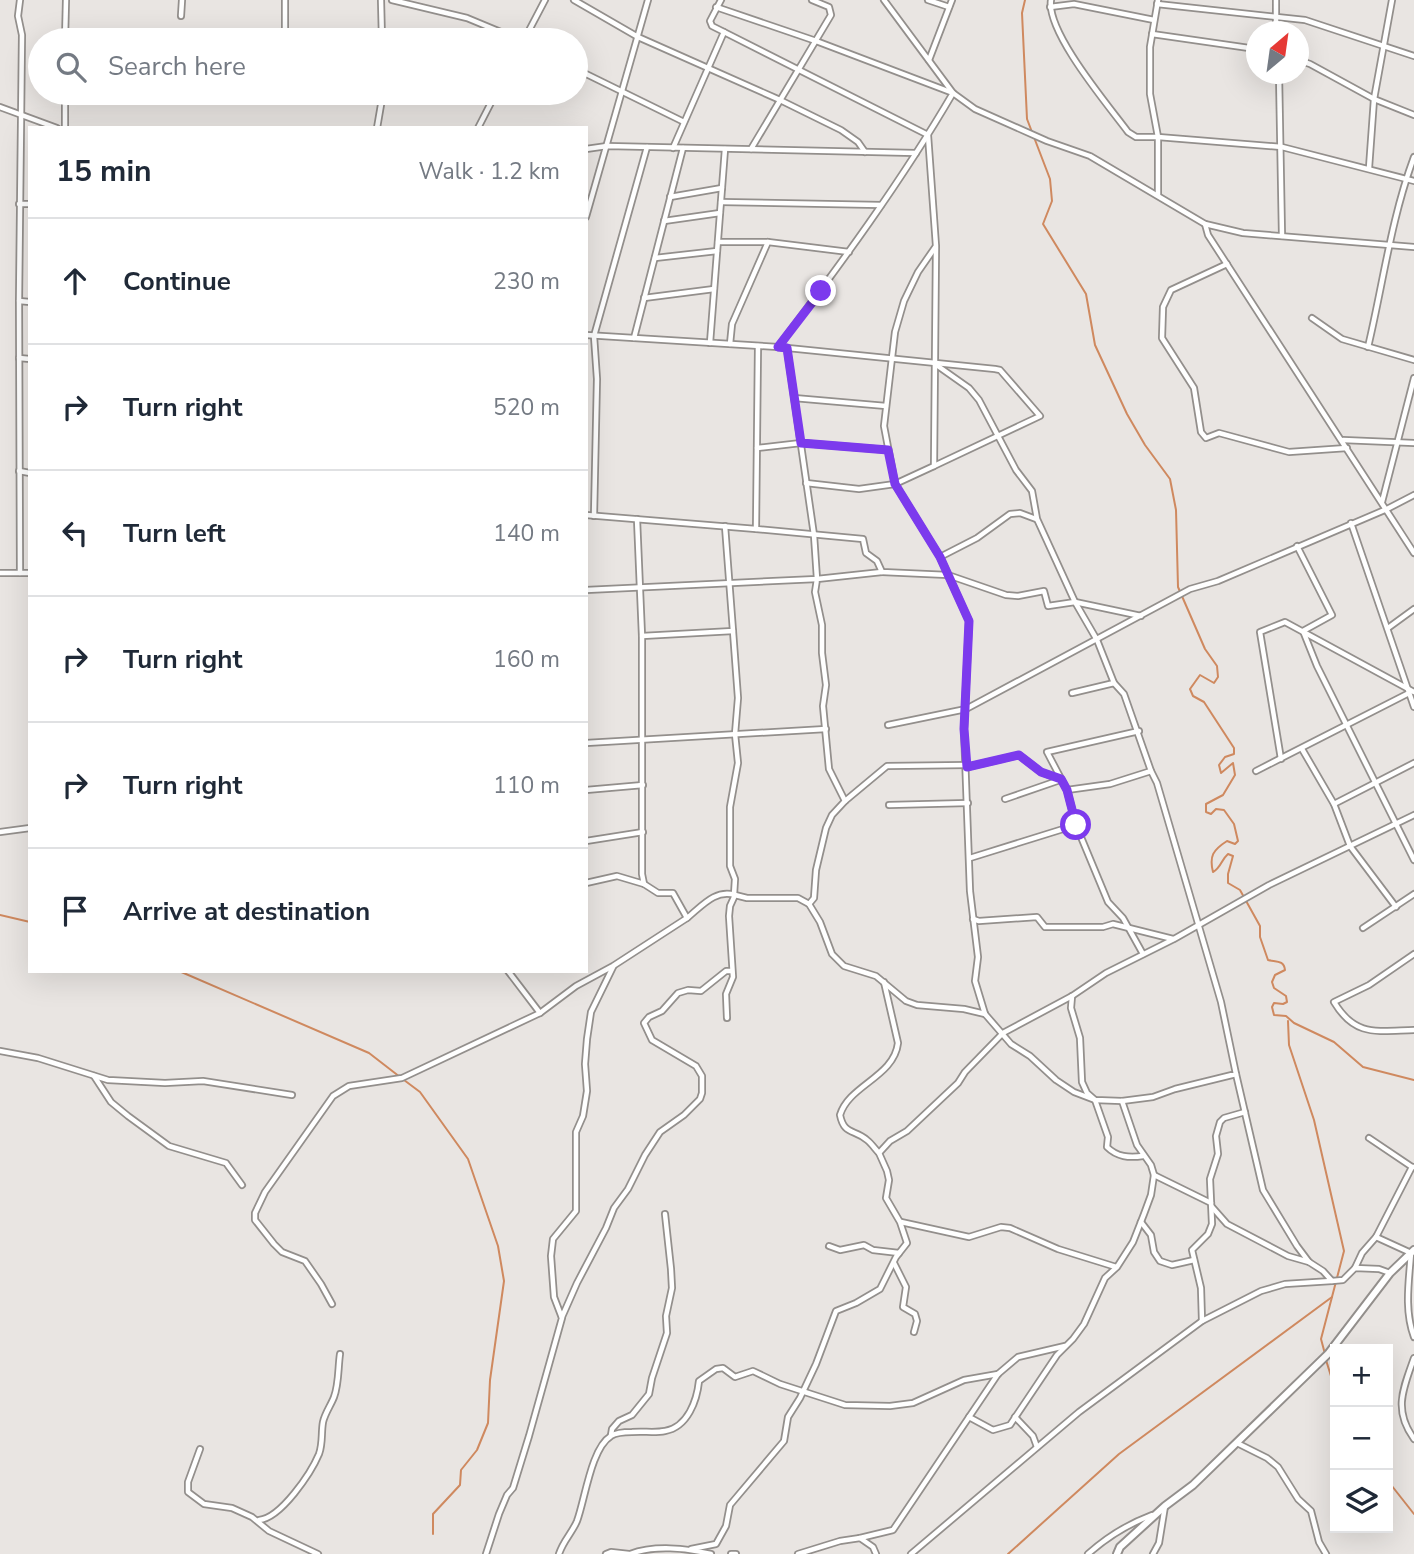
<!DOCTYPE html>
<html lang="en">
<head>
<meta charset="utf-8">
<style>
	:root { --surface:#fff; --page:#f6f6f7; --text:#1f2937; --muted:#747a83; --line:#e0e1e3 }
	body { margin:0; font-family:"Nunito Sans",sans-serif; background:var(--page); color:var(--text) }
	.controls { position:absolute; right:21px; bottom:21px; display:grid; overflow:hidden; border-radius:0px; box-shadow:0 7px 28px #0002 }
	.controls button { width:63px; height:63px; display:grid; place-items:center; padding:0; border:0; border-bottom:2px solid var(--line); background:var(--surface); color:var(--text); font:35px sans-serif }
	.compass { position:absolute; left:1246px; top:21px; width:63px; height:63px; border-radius:50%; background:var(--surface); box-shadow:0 7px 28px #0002; rotate:29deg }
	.stop { position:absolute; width:21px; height:21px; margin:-16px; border:5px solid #7c3aed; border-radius:50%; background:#fff }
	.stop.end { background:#7c3aed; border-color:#fff; box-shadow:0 2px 7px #0008 }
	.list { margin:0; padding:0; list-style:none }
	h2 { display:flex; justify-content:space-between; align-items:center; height:91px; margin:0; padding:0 28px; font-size:30px }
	h2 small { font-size:23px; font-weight:400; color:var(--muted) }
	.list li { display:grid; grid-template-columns:46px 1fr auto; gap:21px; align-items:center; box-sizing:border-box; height:126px; padding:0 28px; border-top:2px solid var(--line) }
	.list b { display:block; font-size:26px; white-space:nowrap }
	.list em { font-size:23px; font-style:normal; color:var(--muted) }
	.icon { flex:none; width:38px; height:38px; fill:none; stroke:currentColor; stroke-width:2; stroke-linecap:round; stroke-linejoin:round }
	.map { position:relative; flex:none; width:1414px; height:1554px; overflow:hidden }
	.search { position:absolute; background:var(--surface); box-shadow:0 7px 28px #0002; left:28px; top:28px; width:560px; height:77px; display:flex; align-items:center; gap:18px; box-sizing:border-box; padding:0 24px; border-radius:38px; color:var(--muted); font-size:26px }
	.panel { position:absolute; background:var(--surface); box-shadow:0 7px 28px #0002; left:28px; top:126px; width:560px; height:847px; border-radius:0px }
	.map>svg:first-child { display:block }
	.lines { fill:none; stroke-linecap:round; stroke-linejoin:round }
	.stream { stroke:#cf895f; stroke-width:2 }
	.street-casing { stroke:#938f8c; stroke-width:8 }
	.secondary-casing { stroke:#938f8c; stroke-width:10 }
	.street { stroke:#fff; stroke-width:4.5 }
	.secondary { stroke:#fff; stroke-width:6 }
	.route { stroke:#7c3aed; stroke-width:9 }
</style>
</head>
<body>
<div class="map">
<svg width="1414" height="1554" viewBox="0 0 1414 1554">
	<rect width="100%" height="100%" fill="#e9e5e2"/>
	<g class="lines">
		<g class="stream">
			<path d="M1025 0 1022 13 1027 119 1050 179 1052 201 1043 224 1086 294 1095 345 1127 414 1145 445 1170 479 1176 510 1178 587 1205 649 1217 666 1218 677 1214 683 1200 675 1190 689 1193 696 1204 702 1234 748V754L1225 757 1219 765 1221 773 1233 763 1235 775 1223 795 1206 804V812L1211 814 1216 809 1224 810 1234 824 1238 841 1235 844 1227 841C1213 850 1209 856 1213 872 1221 868 1221 860 1228 854L1233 856 1228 874V883L1240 890 1260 926V937L1268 960C1276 962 1284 960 1285 970L1275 975 1272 982 1274 988 1286 996 1287 1002 1283 1004 1274 1003 1272 1007 1274 1015 1286 1016 1294 1023 1334 1042 1363 1067 1414 1080"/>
			<polyline points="0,915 30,922"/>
			<polyline points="179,971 369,1053 400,1077"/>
			<polyline points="1288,1021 1289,1045 1314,1120 1344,1251 1321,1339 1325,1354"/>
			<polyline points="404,1080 420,1092 468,1159 498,1246 504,1281 490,1380 488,1423 477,1450 461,1470 460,1485 433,1514 433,1534"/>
			<polyline points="1326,1360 1335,1389"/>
			<polyline points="1388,1481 1414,1514"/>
			<polyline points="1008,1554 1119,1454 1332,1297"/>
		</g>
		<g class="street-casing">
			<g id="street">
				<polyline points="381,0 382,40"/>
				<polyline points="392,0 467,18 520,40"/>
				<polyline points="574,0 638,37 780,100 841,130 858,142 865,152"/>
				<polyline points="884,0 953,93 975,109 1047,141 1090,156 1205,224 1243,233 1414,247"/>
				<polyline points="928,0 949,7"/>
				<path d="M1051 0C1046 32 1108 105 1128 132L1136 137H1158L1282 147 1414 181"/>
				<polyline points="1157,4 1305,20 1414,56"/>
				<path d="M716 7 816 41 953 93C901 182 840 265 778 347"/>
				<polyline points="1050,7 1074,4 1154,20"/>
				<polyline points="181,16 182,0"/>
				<polyline points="724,32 928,135 936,246 918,272 904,301 895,332 884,426 895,484 940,557 969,621 964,729 970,891 978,957 975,981 985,1014 1011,1044 1030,1056 1056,1080 1074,1092 1095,1100 1122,1101 1153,1097 1175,1089 1236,1074 1221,1002 1157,783 1151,771 1124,694 1114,683 1097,640 1075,602 1037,519 1032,491 1016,470 979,400 969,388 935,364"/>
				<polyline points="1276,32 1276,0"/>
				<polyline points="1152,34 1256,49"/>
				<polyline points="65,40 66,0"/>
				<polyline points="285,40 285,0"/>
				<polyline points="524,40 545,0"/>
				<polyline points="929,60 952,0"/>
				<polyline points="1298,60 1310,64 1374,99 1414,115"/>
				<polyline points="576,69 684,122"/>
				<polyline points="1279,74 1282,236"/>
				<polyline points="0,107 57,128"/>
				<polyline points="65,128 65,93"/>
				<polyline points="377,128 383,93"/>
				<polyline points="478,128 496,93"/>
				<polyline points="673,148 724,32 712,26 710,21 721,0"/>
				<polyline points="586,149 607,146 916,153"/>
				<polyline points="751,149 831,15 829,7 812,0"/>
				<polyline points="1369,168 1374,99 1392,0"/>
				<polyline points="1158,195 1158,137 1150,94 1150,47 1158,0"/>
				<polyline points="670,197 722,188"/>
				<polyline points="721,202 881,205"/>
				<polyline points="19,204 30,204"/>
				<polyline points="586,217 648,0"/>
				<polyline points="664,221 720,213"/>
				<polyline points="1205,224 1208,235 1414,553"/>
				<polyline points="718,242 768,242 849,252"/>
				<polyline points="655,258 717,251"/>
				<polyline points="1227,264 1171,290 1163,307 1162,338 1194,388 1201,432 1206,438 1219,433 1289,452 1347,448"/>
				<polyline points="644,298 714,289"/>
				<polyline points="19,301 30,302"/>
				<polyline points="1312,318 1342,339 1414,360"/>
				<polyline points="586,335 778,347 995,369 1000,370 1040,416 934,466"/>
				<polyline points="634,338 683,148"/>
				<polyline points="710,343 725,149"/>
				<polyline points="730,344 732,324 768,242"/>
				<polyline points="758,346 756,529 863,539 866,553 877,561 882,572 948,575 1006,595 1018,596 1044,591 1048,606 1075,602 1141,616"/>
				<path d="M1368 347C1383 284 1391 219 1414 157"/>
				<polyline points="19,358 30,359"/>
				<polyline points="794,398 886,406"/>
				<polyline points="1343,440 1414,443"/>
				<polyline points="757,448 801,443 888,450"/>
				<polyline points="19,471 30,473"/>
				<polyline points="806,483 859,489 895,484 934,466 936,247"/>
				<polyline points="1382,502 1414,378"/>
				<polyline points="586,515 756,529"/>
				<polyline points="594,516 597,379 594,336 647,147"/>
				<polyline points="1351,523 1414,707"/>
				<polyline points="1297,546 1332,615 1303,631 1317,666 1414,860"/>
				<polyline points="940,557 977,538 1010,514 1020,513 1036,519"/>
				<polyline points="0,573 30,573"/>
				<polyline points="20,573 19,301 22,35 18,16 20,0"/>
				<polyline points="586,590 817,579 814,535 787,348"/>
				<polyline points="1388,628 1414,609"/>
				<polyline points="733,631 738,698 735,734 738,763 730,807 730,866 735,879 734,895"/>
				<polyline points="642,636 733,631 725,526"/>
				<polyline points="1072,693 1114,683"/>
				<polyline points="888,725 966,709 1190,589 1218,581 1387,509 1414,495"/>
				<polyline points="1139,731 1047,752 1067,790 1076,825 1108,902 1123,918 1143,954"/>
				<polyline points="586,743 826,729"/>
				<polyline points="1302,749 1334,804 1350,846 1396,907"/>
				<polyline points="1281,759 1260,632 1285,622 1414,692"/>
				<polyline points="967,767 1019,755 1041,772 1060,779"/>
				<polyline points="1256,771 1409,693"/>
				<polyline points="586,790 643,785"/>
				<polyline points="1067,790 1110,784 1151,771"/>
				<polyline points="1005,799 1060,780"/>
				<polyline points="845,801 829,769 823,706 826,685 822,653 822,625 815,592 817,579 882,572"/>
				<polyline points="1334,804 1414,763"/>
				<polyline points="889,805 968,803"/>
				<polyline points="0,832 30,828"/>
				<polyline points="586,841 643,832"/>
				<polyline points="970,858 1076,825"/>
				<polyline points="586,883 617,876 644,884 642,874 642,636 637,519"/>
				<path d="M644 884 658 893H673L687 918C702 906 715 889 735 895L730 906 729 916 733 977 726 994 727 1018"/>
				<polyline points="735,895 747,898 798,898 809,904 820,922 832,954 844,966 876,976 906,1001 917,1005 964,1009 985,1014"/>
				<polyline points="809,904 814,898 816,870 826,828 832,815 845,801 887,766 967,765"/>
				<polyline points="973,919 979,921 1037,917 1045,927 1103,927 1113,924 1173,939"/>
				<polyline points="1363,928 1414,894"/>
				<path d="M1414 954 1369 985 1334 1002C1355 1037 1376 1031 1414 1030"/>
				<polyline points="508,971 540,1013"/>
				<path d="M1072 996 1071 1008 1080 1038 1082 1082 1087 1093 1095 1100 1108 1137 1107 1147C1117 1157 1129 1158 1143 1156"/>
				<polyline points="0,1051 38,1058 108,1080 165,1083 203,1081 292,1095"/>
				<polyline points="1236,1074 1263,1190 1297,1246 1309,1262 1323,1271 1332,1281 1343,1280 1355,1268 1379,1269 1390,1273"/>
				<polyline points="94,1076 111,1102 128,1116 169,1146 226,1163 242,1185"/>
				<polyline points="1369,1138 1412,1167"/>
				<path d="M879 1153C875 1149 872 1144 867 1140 854 1129 844 1135 840 1115 849 1085 894 1077 898 1043L884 982"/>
				<polyline points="1154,1175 1211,1203"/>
				<polyline points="1212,1207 1227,1224 1288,1256 1309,1262"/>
				<polyline points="901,1222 969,1237 1001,1227 1010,1228 1058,1249 1116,1267"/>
				<polyline points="1141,1222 1151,1235 1154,1252 1160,1261 1172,1265 1194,1260"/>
				<path d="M1376 1237 1411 1253C1409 1281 1404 1310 1414 1337"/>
				<polyline points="829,1246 840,1250 864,1245 873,1250 899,1253"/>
				<polyline points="894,1263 906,1287 903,1307 915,1314 917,1321 914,1332"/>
				<polyline points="1355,1268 1362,1253 1376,1237 1412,1167 1414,1167"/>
				<polyline points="332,1304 321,1284 305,1261 282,1252 274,1244 255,1220 255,1213 265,1192 333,1096 349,1086 402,1078 540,1013 576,986 613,966 687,918"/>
				<polyline points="562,1317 577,1283 606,1228 614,1208 628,1189 645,1155 660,1132 684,1115 700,1099 702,1093 702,1076 696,1066 652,1040 644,1023 649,1017 662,1011 678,993 688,990 701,991 726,971 732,971"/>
				<polyline points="1202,1321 1201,1288 1192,1250 1208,1234 1212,1224 1210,1179 1218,1154 1216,1136 1220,1122 1224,1118 1245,1112"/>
				<path d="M1414 1358C1403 1389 1393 1410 1414 1439"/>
				<polyline points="969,1417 993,1430 1010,1425 1057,1355 1073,1339 1084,1324 1105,1278 1117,1267 1133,1242 1144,1214 1151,1195 1154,1175 1151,1165 1137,1145 1122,1101"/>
				<polyline points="1015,1417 1033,1436 1037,1447"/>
				<polyline points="611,1435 612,1429 619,1421 632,1415 649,1394 652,1378 667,1333 666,1316 672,1288 671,1269 665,1214"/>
				<polyline points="1237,1443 1267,1458 1278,1467 1298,1499 1311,1511 1319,1542 1326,1554"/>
				<polyline points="200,1449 188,1482 188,1492 204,1504 232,1508 252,1517 269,1531 318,1554"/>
				<path d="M259 1520C281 1518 311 1473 319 1454 323 1443 321 1433 323 1422 325 1413 331 1405 334 1397 339 1384 338 1367 340 1354"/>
				<polyline points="860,1538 893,1530 998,1374 1018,1357 1065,1346"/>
				<polyline points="691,1549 716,1544 726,1526 730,1505 784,1441 788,1417 800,1398 816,1364 836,1311 856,1303 880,1289 896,1257 907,1243 900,1222 886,1198 889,1180 887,1171 879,1153 890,1141 907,1131 958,1083 965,1072 1003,1033 1072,996 1106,973 1174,939 1269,885 1414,815"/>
				<polyline points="486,1554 499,1514 507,1495 513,1488 529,1436 562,1318 554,1297 551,1256 553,1239 576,1211 576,1132 583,1116 587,1091 585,1064 587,1039 591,1012 613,967"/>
				<path d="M559 1554C563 1541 572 1533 577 1521 585 1500 591 1448 611 1436 617 1432 625 1432 632 1432 643 1431 655 1433 665 1431 688 1427 697 1400 699 1381L716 1369 723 1368 735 1377 753 1371 780 1384 845 1405 890 1406 913 1403 964 1380 998 1374"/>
				<polyline points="606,1554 611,1552 629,1554"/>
				<path d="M630 1554C654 1545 686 1548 711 1554"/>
				<polyline points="731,1554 736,1554"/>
				<polyline points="798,1554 840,1541 860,1538 873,1547 876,1554"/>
				<polyline points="911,1554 1079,1412 1202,1321 1261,1291 1285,1284 1332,1281"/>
				<path d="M1088 1554C1107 1537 1128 1524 1152 1515"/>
				<polyline points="1153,1554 1159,1543 1165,1506"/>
			</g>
		</g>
		<g class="secondary-casing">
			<polyline id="secondary" points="1117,1554 1120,1547 1165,1506 1193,1485 1328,1354 1390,1273 1414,1250"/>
		</g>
		<use href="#street" class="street"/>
		<use href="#secondary" class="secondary"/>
	</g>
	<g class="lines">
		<polyline class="route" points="821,291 778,347 787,348 801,443 888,450 895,484 940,557 969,621 964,729 967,767 1019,755 1041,772 1061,779 1067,790 1076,825"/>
	</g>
</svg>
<div class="controls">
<button>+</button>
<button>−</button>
<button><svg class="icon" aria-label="layers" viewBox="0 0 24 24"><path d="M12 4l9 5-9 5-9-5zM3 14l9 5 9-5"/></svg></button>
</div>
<svg class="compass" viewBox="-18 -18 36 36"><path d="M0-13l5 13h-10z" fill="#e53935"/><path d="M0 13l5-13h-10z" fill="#747a83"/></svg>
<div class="stop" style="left:1076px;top:825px"></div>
<div class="stop end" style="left:821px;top:291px"></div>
<div class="search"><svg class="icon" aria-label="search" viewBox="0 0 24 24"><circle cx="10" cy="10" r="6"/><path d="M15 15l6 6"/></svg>Search here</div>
<section class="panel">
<h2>15 min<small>Walk · 1.2 km</small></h2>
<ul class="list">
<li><svg class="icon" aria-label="ahead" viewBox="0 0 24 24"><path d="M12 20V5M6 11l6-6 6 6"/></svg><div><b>Continue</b></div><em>230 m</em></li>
<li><svg class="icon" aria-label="right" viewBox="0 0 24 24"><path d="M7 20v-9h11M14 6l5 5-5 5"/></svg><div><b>Turn right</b></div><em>520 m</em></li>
<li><svg class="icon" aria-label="left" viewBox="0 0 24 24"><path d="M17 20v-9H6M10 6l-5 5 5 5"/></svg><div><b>Turn left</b></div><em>140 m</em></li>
<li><svg class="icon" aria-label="right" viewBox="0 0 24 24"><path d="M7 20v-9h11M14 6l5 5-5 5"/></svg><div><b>Turn right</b></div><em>160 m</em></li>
<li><svg class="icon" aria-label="right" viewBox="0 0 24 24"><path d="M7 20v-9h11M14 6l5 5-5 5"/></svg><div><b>Turn right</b></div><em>110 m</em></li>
<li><svg class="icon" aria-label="arrive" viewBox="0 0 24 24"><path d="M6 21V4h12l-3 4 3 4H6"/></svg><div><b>Arrive at destination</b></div></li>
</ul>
</section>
</div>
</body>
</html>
